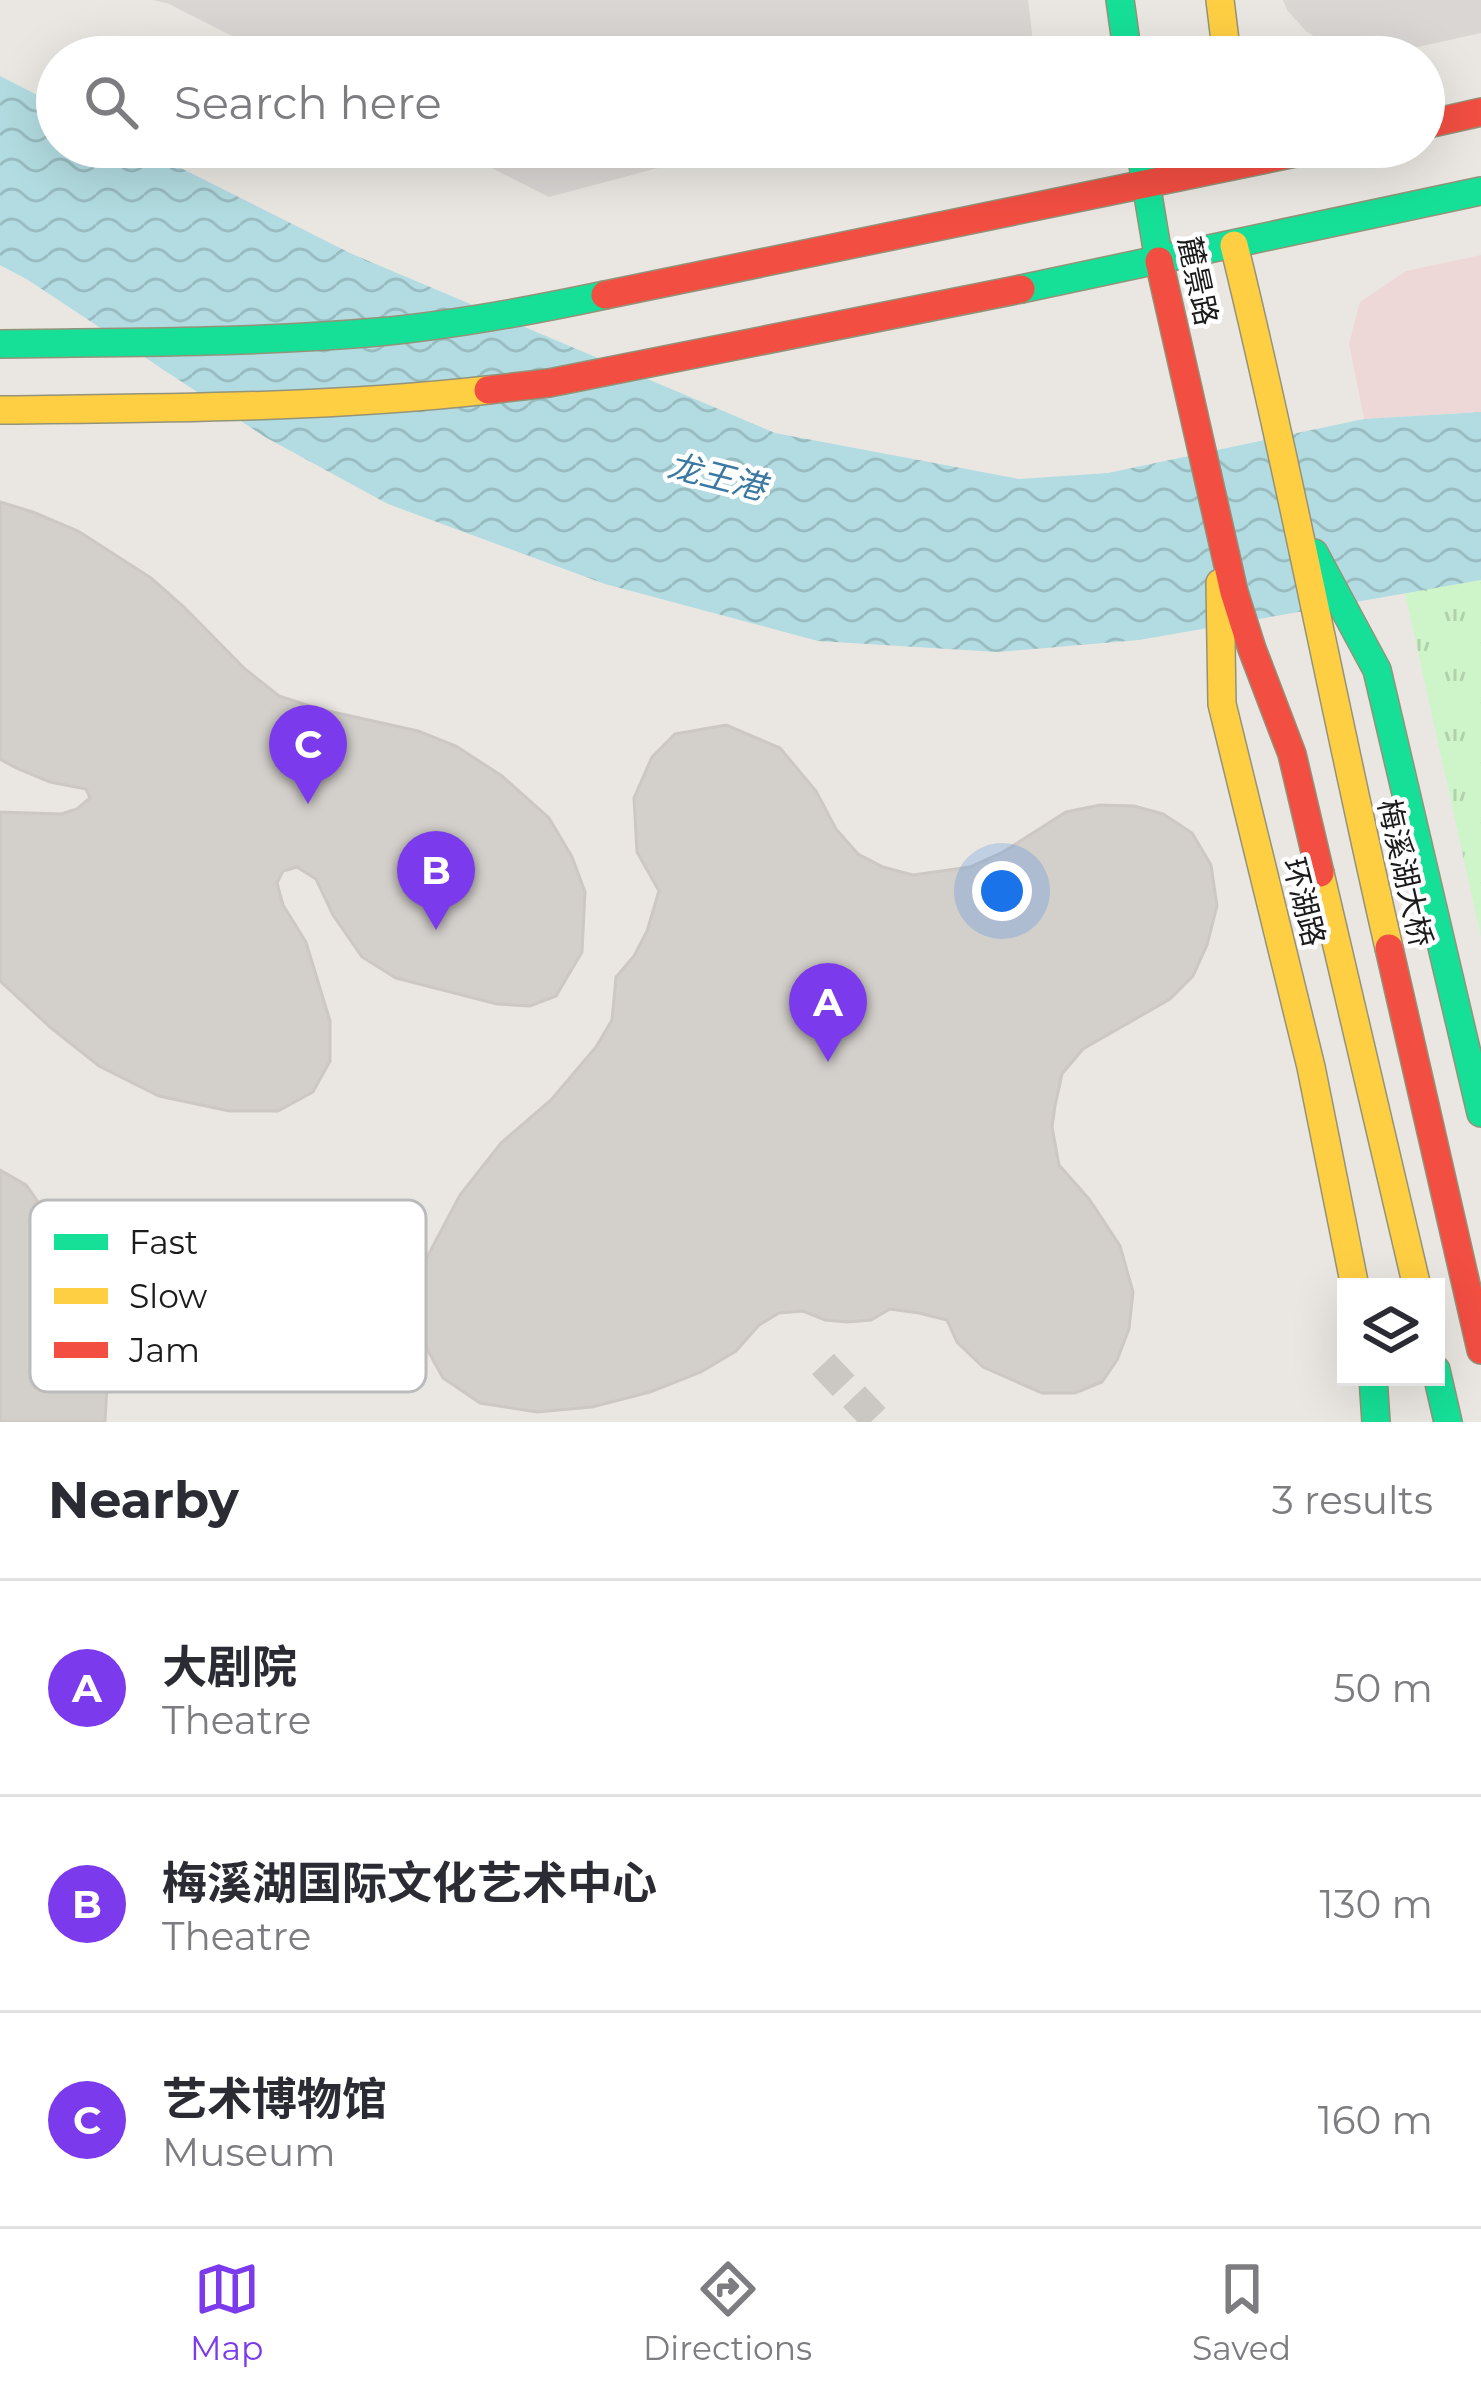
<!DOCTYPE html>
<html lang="en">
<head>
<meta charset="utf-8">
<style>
	:root { --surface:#fff; --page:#f2f2f3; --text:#2b2b33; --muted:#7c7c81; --line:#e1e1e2; --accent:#7c3aed }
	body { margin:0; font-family:Montserrat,"Noto Sans SC",sans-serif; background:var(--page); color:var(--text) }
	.controls { position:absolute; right:36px; bottom:36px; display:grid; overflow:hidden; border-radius:0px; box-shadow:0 12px 48px #0002 }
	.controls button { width:108px; height:108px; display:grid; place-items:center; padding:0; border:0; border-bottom:3px solid var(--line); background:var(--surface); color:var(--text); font:60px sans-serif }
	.you { position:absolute; left:1002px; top:891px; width:42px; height:42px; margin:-30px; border:9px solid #fff; border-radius:50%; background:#1a73e8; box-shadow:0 0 0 18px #1a73e833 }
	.badge { display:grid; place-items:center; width:78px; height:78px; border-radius:50%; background:var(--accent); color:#fff; font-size:39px; font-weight:700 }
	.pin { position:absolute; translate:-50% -99px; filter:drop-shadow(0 3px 6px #0008) }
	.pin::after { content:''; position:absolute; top:63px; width:42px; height:36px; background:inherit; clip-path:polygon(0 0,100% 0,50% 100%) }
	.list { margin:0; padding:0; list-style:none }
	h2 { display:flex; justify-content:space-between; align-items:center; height:156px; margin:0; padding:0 48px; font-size:51px }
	h2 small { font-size:39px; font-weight:400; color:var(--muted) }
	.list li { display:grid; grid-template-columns:78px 1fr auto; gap:36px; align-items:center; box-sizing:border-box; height:216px; padding:0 48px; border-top:3px solid var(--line) }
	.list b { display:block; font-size:45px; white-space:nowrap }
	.list p { margin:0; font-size:39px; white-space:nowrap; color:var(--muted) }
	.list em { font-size:39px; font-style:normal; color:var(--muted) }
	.icon { flex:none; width:66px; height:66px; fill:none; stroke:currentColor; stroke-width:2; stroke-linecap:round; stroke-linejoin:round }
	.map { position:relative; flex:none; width:1481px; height:1422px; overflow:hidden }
	.search { position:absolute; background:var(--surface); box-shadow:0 12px 48px #0002; left:36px; right:36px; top:36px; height:132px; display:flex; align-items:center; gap:30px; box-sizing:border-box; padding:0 42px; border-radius:66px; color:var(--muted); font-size:45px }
	.sheet { height:804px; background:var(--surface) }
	nav { display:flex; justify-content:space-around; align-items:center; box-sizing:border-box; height:168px; border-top:3px solid var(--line); background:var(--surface); font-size:33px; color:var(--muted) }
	nav a { display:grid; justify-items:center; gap:6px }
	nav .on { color:var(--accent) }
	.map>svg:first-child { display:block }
	.residential { fill:#d9d6d4 }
	.commercial { fill:#eed8d7 }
	.park { fill:url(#park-tufts) }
	.water { fill:url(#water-waves) }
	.building { fill:#d3cfcb; stroke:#cdc8c3; stroke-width:3 }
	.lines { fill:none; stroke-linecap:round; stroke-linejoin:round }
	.street-tunnel { stroke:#cbc8c4; stroke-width:30; stroke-dasharray:30 15; stroke-linecap:butt }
	.fast-casing { stroke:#94937a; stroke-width:30 }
	.slow-casing { stroke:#94937a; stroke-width:30 }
	.jam-casing { stroke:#94937a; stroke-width:30 }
	.fast { stroke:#16e098; stroke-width:27 }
	.slow { stroke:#ffcf43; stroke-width:27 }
	.jam { stroke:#f24e42; stroke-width:27 }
	.labels { text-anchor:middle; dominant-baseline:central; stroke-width:9; stroke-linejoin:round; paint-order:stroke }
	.street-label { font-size:30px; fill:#1b1b1b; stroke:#fff }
	.water-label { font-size:33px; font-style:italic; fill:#3b79a2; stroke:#fff }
	.key { fill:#fff; stroke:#bbb; stroke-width:3 }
	.key-label { font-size:33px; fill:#1b1b1b }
</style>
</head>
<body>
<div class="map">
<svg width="1481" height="1422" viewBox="0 0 1481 1422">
	<defs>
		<pattern id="park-tufts" width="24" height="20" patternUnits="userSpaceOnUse" patternTransform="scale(3)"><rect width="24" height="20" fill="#cef4c9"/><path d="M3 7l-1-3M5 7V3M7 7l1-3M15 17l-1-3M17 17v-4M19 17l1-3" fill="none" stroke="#b0d1ac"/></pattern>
		<pattern id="water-waves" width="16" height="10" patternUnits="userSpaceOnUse" patternTransform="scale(3)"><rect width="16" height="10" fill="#b2dce1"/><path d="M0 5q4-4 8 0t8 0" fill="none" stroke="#98bcc0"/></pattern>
	</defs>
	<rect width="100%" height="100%" fill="#eae7e2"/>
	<g class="residential">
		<polygon points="153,0 1028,0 1035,57 273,57 169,4"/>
		<polygon points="1283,0 1481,0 1481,33 1395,52 1365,53 1334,48 1307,32 1287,10"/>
		<polygon points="450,147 737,147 549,197"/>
	</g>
	<polygon class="commercial" points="1481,255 1481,412 1364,419 1349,344 1360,302 1406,271"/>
	<polygon class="park" points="1481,580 1481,937 1405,593"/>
	<polygon class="water" points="0,76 57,105 57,147 139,147 352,254 775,433 1019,479 1108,473 1364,419 1481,412 1481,580 1139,640 997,652 818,641 605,584 388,504 265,437 28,280 0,265"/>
	<g class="building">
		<polygon points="0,502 33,512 78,531 151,578 184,607 245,669 279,696 319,709 418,731 456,746 502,776 549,818 572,857 585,892 582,952 556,996 530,1006 497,1004 396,978 362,957 333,915 316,879 297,867 283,871 277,883 283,905 306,942 330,1021 330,1061 313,1092 278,1111 229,1111 159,1096 99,1066 50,1027 0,981 0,812 61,814 77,809 90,798 86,789 50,782 16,768 0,759"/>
		<polygon points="726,725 780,748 816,791 836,829 858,854 883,867 913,875 970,867 1003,852 1066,812 1100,805 1134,806 1163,814 1192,833 1211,865 1217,906 1207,945 1193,976 1170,999 1083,1049 1062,1074 1055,1106 1052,1127 1059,1165 1089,1199 1120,1246 1133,1292 1129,1329 1117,1360 1102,1382 1075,1393 1042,1393 983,1367 957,1342 947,1320 919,1313 890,1309 871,1320 847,1322 825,1320 803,1311 779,1313 759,1325 736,1351 701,1372 650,1392 592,1407 537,1412 480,1403 443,1378 418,1333 424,1263 460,1195 501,1143 551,1100 596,1047 612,1020 616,977 634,956 647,931 659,891 637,852 634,798 652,757 675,734"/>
		<polygon points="0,1170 26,1185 65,1240 88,1290 102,1344 107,1386 105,1422 0,1422"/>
	</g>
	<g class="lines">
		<polyline class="street-tunnel" points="823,1364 878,1422"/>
		<g class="fast-casing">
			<g id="fast">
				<polyline points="1120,0 1128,57"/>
				<polyline points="1140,147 1159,261"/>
				<polyline points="1021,289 1481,191"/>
				<path d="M0 344C126 342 252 343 378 332 454 325 530 311 605 295"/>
				<polyline points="1314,553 1377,670 1481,1113"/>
				<polyline points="1436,1370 1448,1422"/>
				<polyline points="1373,1377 1376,1422"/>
			</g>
		</g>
		<g class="slow-casing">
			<g id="slow">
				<polyline points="1220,0 1227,57"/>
				<path d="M1234 245C1291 478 1335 714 1389 948"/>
				<path d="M0 410C163 408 326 408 488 390"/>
				<polyline points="1220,583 1222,704 1311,1067 1355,1287"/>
				<polyline points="1320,873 1417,1287"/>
			</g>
		</g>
		<g class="jam-casing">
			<g id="jam">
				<polyline points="1424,125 1481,112"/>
				<polyline points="1159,261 1234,592 1252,649 1292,754 1320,873"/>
				<polyline points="605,295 1325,147"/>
				<polyline points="488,390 549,383 1021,289"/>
				<polyline points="1389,948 1481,1350"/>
			</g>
		</g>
		<use href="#fast" class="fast"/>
		<use href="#slow" class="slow"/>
		<use href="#jam" class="jam"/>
	</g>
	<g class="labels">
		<g class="street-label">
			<text transform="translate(1198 281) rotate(78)">麓景路</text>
			<text transform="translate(1405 873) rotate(77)">梅溪湖大桥</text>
			<text transform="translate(1304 902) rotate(76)">环湖路</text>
		</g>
		<g class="water-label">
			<text transform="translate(717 476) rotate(14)">龙王港</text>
		</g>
	</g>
	<rect x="30" y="1200" width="396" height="192" rx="18" class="key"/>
	<rect x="54" y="1234" width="54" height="16" fill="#16e098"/>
	<rect x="54" y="1288" width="54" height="16" fill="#ffcf43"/>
	<rect x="54" y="1342" width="54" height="16" fill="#f24e42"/>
	<g class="key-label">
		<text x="129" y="1254">Fast</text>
		<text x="129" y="1308">Slow</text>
		<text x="129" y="1362">Jam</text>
	</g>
</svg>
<div class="controls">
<button><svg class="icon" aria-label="layers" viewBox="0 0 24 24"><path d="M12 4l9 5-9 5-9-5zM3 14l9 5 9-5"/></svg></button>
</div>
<div class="you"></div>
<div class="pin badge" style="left:828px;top:1062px">A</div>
<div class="pin badge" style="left:436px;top:930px">B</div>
<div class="pin badge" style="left:308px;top:804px">C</div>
<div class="search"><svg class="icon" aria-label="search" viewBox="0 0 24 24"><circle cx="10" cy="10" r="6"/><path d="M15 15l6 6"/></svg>Search here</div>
</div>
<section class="sheet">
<h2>Nearby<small>3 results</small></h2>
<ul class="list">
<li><span class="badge">A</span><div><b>大剧院</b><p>Theatre</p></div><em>50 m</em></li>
<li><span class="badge">B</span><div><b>梅溪湖国际文化艺术中心</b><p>Theatre</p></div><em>130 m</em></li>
<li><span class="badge">C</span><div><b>艺术博物馆</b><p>Museum</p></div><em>160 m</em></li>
</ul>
</section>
<nav>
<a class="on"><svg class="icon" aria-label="map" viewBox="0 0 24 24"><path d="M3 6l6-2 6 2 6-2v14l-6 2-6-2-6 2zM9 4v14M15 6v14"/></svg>Map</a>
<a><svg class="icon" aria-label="directions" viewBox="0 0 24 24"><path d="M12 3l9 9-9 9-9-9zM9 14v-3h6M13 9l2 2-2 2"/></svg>Directions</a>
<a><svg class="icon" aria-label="saved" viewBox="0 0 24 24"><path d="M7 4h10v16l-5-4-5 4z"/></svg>Saved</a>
</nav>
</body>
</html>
